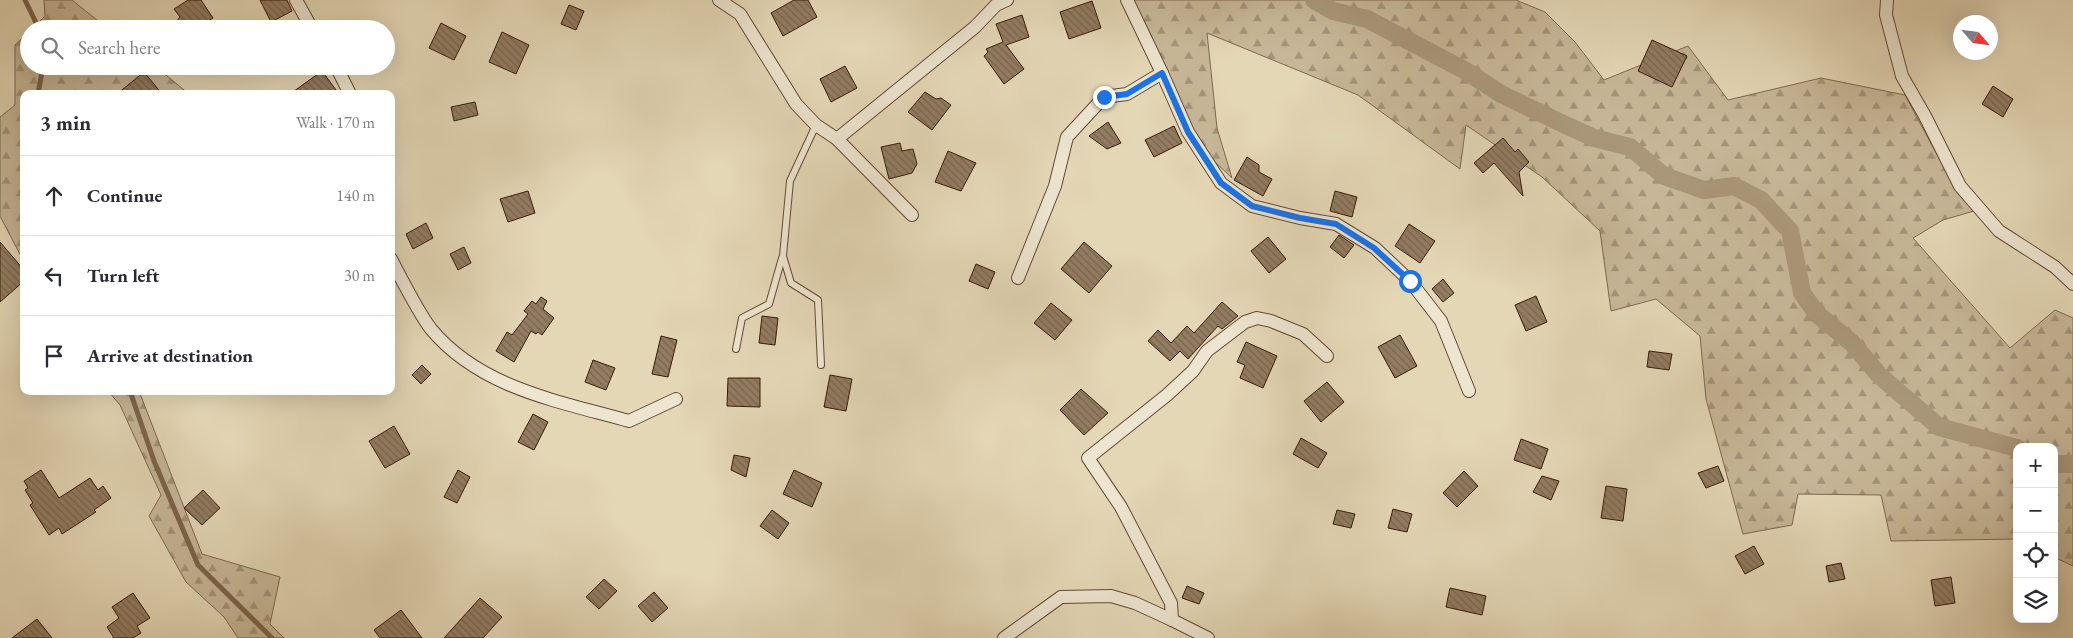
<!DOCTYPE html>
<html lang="en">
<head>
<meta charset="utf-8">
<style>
	:root { --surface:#fff; --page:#f2f2f3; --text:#2b2b33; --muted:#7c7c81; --line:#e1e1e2 }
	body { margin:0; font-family:"EB Garamond",serif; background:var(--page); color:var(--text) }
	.controls { position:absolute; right:15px; bottom:15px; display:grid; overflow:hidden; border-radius:10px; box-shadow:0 5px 20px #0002 }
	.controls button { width:45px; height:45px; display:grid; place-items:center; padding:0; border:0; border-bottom:1px solid var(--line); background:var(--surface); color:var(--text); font:25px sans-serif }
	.compass { position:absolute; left:1953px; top:15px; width:45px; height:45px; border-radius:50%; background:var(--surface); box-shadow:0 5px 20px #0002; rotate:118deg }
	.stop { position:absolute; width:15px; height:15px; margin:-11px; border:4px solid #1a73e8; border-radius:50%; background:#fff }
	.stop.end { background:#1a73e8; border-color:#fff; box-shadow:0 1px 5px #0008 }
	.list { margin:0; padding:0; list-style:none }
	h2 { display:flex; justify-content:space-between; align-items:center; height:65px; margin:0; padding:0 20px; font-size:21px }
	h2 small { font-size:16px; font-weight:400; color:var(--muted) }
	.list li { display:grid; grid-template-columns:32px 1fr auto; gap:15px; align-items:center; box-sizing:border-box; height:80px; padding:0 20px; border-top:1px solid var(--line) }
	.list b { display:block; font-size:19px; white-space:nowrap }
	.list em { font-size:16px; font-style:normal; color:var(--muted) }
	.icon { flex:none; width:28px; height:28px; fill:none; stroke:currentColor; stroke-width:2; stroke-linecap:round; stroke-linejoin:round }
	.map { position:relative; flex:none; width:2073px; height:638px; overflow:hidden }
	.search { position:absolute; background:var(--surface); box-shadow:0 5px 20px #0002; left:20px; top:20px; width:375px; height:55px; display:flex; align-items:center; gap:12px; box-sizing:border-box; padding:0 18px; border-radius:28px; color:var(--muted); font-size:19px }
	.panel { position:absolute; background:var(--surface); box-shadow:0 5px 20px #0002; left:20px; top:90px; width:375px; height:305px; border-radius:10px }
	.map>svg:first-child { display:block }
	.forest { fill:url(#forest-firs); stroke:#806850 }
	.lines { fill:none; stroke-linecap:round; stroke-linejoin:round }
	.stream { stroke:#7d654c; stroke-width:5 }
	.canal { stroke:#aa977a; stroke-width:18 }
	.building { fill:url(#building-back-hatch); stroke:#391a07 }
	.service-casing { stroke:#644933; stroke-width:8 }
	.minor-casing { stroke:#644933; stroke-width:14 }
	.service { stroke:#ede5d0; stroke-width:6 }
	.minor { stroke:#ede5d0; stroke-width:12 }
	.route { stroke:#1a73e8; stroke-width:6 }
</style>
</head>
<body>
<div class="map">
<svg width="2073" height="638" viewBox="0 0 2073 638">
	<defs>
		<pattern id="forest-firs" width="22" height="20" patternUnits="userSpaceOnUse" patternTransform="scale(1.25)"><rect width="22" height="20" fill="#c7b798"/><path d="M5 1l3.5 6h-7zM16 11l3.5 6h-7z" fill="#a3947a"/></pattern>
		<pattern id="building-back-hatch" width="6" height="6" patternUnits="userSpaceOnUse" patternTransform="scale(1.25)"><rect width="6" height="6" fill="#927c62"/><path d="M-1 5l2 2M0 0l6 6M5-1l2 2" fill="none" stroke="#78654f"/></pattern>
	</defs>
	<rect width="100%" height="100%" fill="#e4d7b6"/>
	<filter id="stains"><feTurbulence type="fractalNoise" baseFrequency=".004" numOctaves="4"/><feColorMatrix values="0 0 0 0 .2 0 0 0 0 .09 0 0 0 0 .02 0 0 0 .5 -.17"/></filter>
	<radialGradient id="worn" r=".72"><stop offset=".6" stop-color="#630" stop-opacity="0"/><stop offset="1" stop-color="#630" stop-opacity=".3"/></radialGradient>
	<g class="forest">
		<polygon points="44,0 72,0 108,29 32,29 45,16"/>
		<polygon points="1127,0 1516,0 1545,12 1575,42 1604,80 1688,46 1728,100 1821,78 1905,95 1948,175 1974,211 1943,220 1913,238 2010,348 2055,310 2073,318 2073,566 2054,557 2054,447 2017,447 2017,539 1891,541 1881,495 1798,494 1792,525 1743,534 1706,399 1700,336 1656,299 1611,311 1600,231 1542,177 1466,125 1460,169 1358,95 1207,33 1217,128 1232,178 1199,147"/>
		<polygon points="29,32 29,66 155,66 189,94 24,94 24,262 0,216 0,117 15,105 15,45"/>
		<polygon points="108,391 139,391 202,554 280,577 270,624 284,638 238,638 224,617 186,582 149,516 161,495 120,405"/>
	</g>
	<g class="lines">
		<g class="stream">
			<polyline points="25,0 39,29"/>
			<polyline points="38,94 43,66"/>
			<polyline points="24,200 24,209"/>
			<polyline points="130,391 154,461 198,565 272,638"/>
		</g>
		<g class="canal">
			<polyline points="1314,0 1333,11 1367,19 1466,71 1501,94 1557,121 1594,138 1630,147 1664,176 1704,190 1734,186 1761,200 1790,231 1802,293 1817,314 1852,343 1879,375 1939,427 2017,448"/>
			<polyline points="2054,464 2073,464"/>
		</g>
	</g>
	<g class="building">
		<polygon points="188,0 201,0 213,18 196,29 170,29 180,17 174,9"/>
		<polygon points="260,0 287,0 292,11 271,22"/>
		<polygon points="794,0 808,0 817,17 783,36 771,13"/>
		<polygon points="1092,1 1101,28 1069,39 1060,12"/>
		<polygon points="569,5 584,11 576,30 561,24"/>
		<polygon points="1022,15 1029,37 1006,45 1024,69 1004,84 984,56 988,52 986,49 1003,42 996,24"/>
		<polygon points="441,23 466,36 454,60 429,48"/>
		<polygon points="502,32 529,45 516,74 489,62"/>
		<polygon points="1652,40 1687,56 1672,87 1638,71"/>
		<polygon points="845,66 857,88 831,102 820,79"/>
		<polygon points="322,71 339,94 290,94"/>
		<polygon points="144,72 162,94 117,94"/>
		<polygon points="1993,86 2013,99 2003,117 1982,104"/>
		<polygon points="925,92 936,99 941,98 951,105 932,130 908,112"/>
		<polygon points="475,102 478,115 454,121 451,107"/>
		<polygon points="1108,122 1121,143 1107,149 1089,136"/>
		<polygon points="1174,126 1182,143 1154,157 1145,140"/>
		<polygon points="1503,138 1515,152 1518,149 1529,162 1519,172 1523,196 1494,163 1483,173 1474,163"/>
		<polygon points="900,143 902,151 913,149 917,164 912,173 889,179 881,147"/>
		<polygon points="948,151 976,163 961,191 935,182"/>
		<polygon points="1247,157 1259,165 1259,172 1272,179 1263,196 1234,180"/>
		<polygon points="528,191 535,213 508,222 500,199"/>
		<polygon points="1335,191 1357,197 1352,217 1330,211"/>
		<polygon points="426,223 433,238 413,249 406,234"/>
		<polygon points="1409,224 1435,241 1420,263 1395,246"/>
		<polygon points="1339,235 1354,245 1344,258 1330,247"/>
		<polygon points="1268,237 1286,259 1269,273 1251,251"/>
		<polygon points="0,242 24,270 24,281 0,302"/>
		<polygon points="1084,242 1112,266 1089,293 1061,269"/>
		<polygon points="464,247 471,263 458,270 450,254"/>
		<polygon points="976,264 995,272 988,289 969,281"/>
		<polygon points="1443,279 1454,293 1443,302 1432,289"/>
		<polygon points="1536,296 1547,322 1526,331 1515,305"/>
		<polygon points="541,297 547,301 543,309 554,318 542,335 538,332 536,334 531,331 514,362 496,351 507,332 512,335 528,314 524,311 532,301 536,304"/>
		<polygon points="1222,302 1238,316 1222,329 1218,326 1188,359 1180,351 1170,361 1148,341 1158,330 1171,343 1187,326 1194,333"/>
		<polygon points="1051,303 1072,320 1055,340 1034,323"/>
		<polygon points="762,316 778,318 775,345 759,343"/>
		<polygon points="1400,335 1417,366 1395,378 1378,347"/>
		<polygon points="661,336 677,340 668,377 652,374"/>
		<polygon points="1246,342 1277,356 1263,388 1240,378 1245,365 1237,362"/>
		<polygon points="1649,351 1672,354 1669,370 1647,367"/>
		<polygon points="593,360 615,368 606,390 585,382"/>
		<polygon points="422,365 431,374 421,384 412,375"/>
		<polygon points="830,375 852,379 846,411 824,407"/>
		<polygon points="728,378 760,378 760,407 727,406"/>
		<polygon points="1327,382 1344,402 1321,422 1304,401"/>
		<polygon points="1081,389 1108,413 1084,435 1060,410"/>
		<polygon points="533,414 548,422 534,450 518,442"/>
		<polygon points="394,426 410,454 385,468 369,441"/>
		<polygon points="1301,438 1327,453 1318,468 1293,454"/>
		<polygon points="1521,439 1548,449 1541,469 1514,460"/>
		<polygon points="734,455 750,458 746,477 731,470"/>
		<polygon points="1718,466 1724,481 1706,488 1698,473"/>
		<polygon points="41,470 59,498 90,478 98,490 103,486 111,498 94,510 96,512 62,534 59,528 49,535 30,505 33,503 25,490 28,488 24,481"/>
		<polygon points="458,470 470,477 457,503 444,497"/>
		<polygon points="794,470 822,483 812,507 783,494"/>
		<polygon points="1464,471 1478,486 1457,507 1443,493"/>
		<polygon points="1542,476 1559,481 1551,500 1533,492"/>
		<polygon points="1606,486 1627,489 1623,521 1601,518"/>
		<polygon points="203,490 220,508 202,525 184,508"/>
		<polygon points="1393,509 1412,514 1407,532 1388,528"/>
		<polygon points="772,510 789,523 778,539 760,526"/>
		<polygon points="1337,510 1355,514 1351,528 1333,524"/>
		<polygon points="1754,546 1764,564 1745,574 1735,556"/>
		<polygon points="1841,563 1845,579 1829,582 1826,566"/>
		<polygon points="1951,577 1955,603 1935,606 1931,580"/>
		<polygon points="604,579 617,591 599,609 586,597"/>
		<polygon points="1187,586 1204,593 1199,604 1182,598"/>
		<polygon points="1450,588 1486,596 1482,615 1446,607"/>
		<polygon points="654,592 668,608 652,622 638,606"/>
		<polygon points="133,593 150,618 137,626 141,633 133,638 114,638 107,627 119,618 112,607"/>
		<polygon points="480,598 502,617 483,638 444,638"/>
		<polygon points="401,610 422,638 380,638 374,630"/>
		<polygon points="37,619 52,638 12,638"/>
	</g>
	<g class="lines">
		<g class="service-casing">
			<g id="service">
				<polyline points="816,125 790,181 783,256 791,283 818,300 821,365"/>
				<polyline points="736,349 742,318 769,304 782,258"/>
			</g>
		</g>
		<g class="minor-casing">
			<g id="minor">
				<polyline points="296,0 312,29"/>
				<polyline points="719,0 740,14 796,104 816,125 837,139 912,215"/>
				<polyline points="1127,0 1162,73 1188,132 1221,183 1252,206 1300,218 1336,224 1375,248 1410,281 1441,321 1469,391"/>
				<polyline points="1887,0 1886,15 1902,76 1925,116 1960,186 1999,231 2055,267 2073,284"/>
				<polyline points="336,66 350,94"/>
				<polyline points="837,139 975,27 996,5 1007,0"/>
				<path d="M391 259C401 278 418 312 431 329 480 388 558 401 629 421L676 399"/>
				<polyline points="1018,278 1055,186 1067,137 1104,97 1127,94 1162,73"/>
				<polyline points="1004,638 1061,597 1111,596 1135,603 1172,620"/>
				<polyline points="1208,638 1172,620 1171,603 1121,507 1088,458 1167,395 1193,371 1207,351 1245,322 1257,318 1271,321 1303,334 1327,356"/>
			</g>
		</g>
		<use href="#service" class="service"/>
		<use href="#minor" class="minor"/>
	</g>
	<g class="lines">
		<polyline class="route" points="1104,97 1127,94 1162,73 1188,132 1221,183 1252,206 1300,218 1336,224 1374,248 1410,281"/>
	</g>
	<rect width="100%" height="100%" filter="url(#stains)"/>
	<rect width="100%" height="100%" fill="url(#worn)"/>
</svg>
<div class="controls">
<button>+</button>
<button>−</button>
<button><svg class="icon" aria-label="locate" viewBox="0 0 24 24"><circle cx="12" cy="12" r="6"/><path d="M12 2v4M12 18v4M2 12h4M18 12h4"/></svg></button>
<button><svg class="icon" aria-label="layers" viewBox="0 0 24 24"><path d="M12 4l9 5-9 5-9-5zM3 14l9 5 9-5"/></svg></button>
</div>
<svg class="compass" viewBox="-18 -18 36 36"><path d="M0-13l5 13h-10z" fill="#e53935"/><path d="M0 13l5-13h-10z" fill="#7c7c81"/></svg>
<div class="stop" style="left:1410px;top:281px"></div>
<div class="stop end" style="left:1104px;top:97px"></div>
<div class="search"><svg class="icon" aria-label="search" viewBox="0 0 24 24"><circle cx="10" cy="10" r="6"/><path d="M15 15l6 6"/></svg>Search here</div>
<section class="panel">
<h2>3 min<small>Walk · 170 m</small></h2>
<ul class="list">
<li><svg class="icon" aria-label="ahead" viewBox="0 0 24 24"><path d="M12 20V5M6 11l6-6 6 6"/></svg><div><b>Continue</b></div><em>140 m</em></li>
<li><svg class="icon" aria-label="left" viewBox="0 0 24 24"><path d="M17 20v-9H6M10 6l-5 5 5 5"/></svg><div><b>Turn left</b></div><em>30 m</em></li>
<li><svg class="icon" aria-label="arrive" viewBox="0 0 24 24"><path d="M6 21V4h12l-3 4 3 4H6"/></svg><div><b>Arrive at destination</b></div></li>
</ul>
</section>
</div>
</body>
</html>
